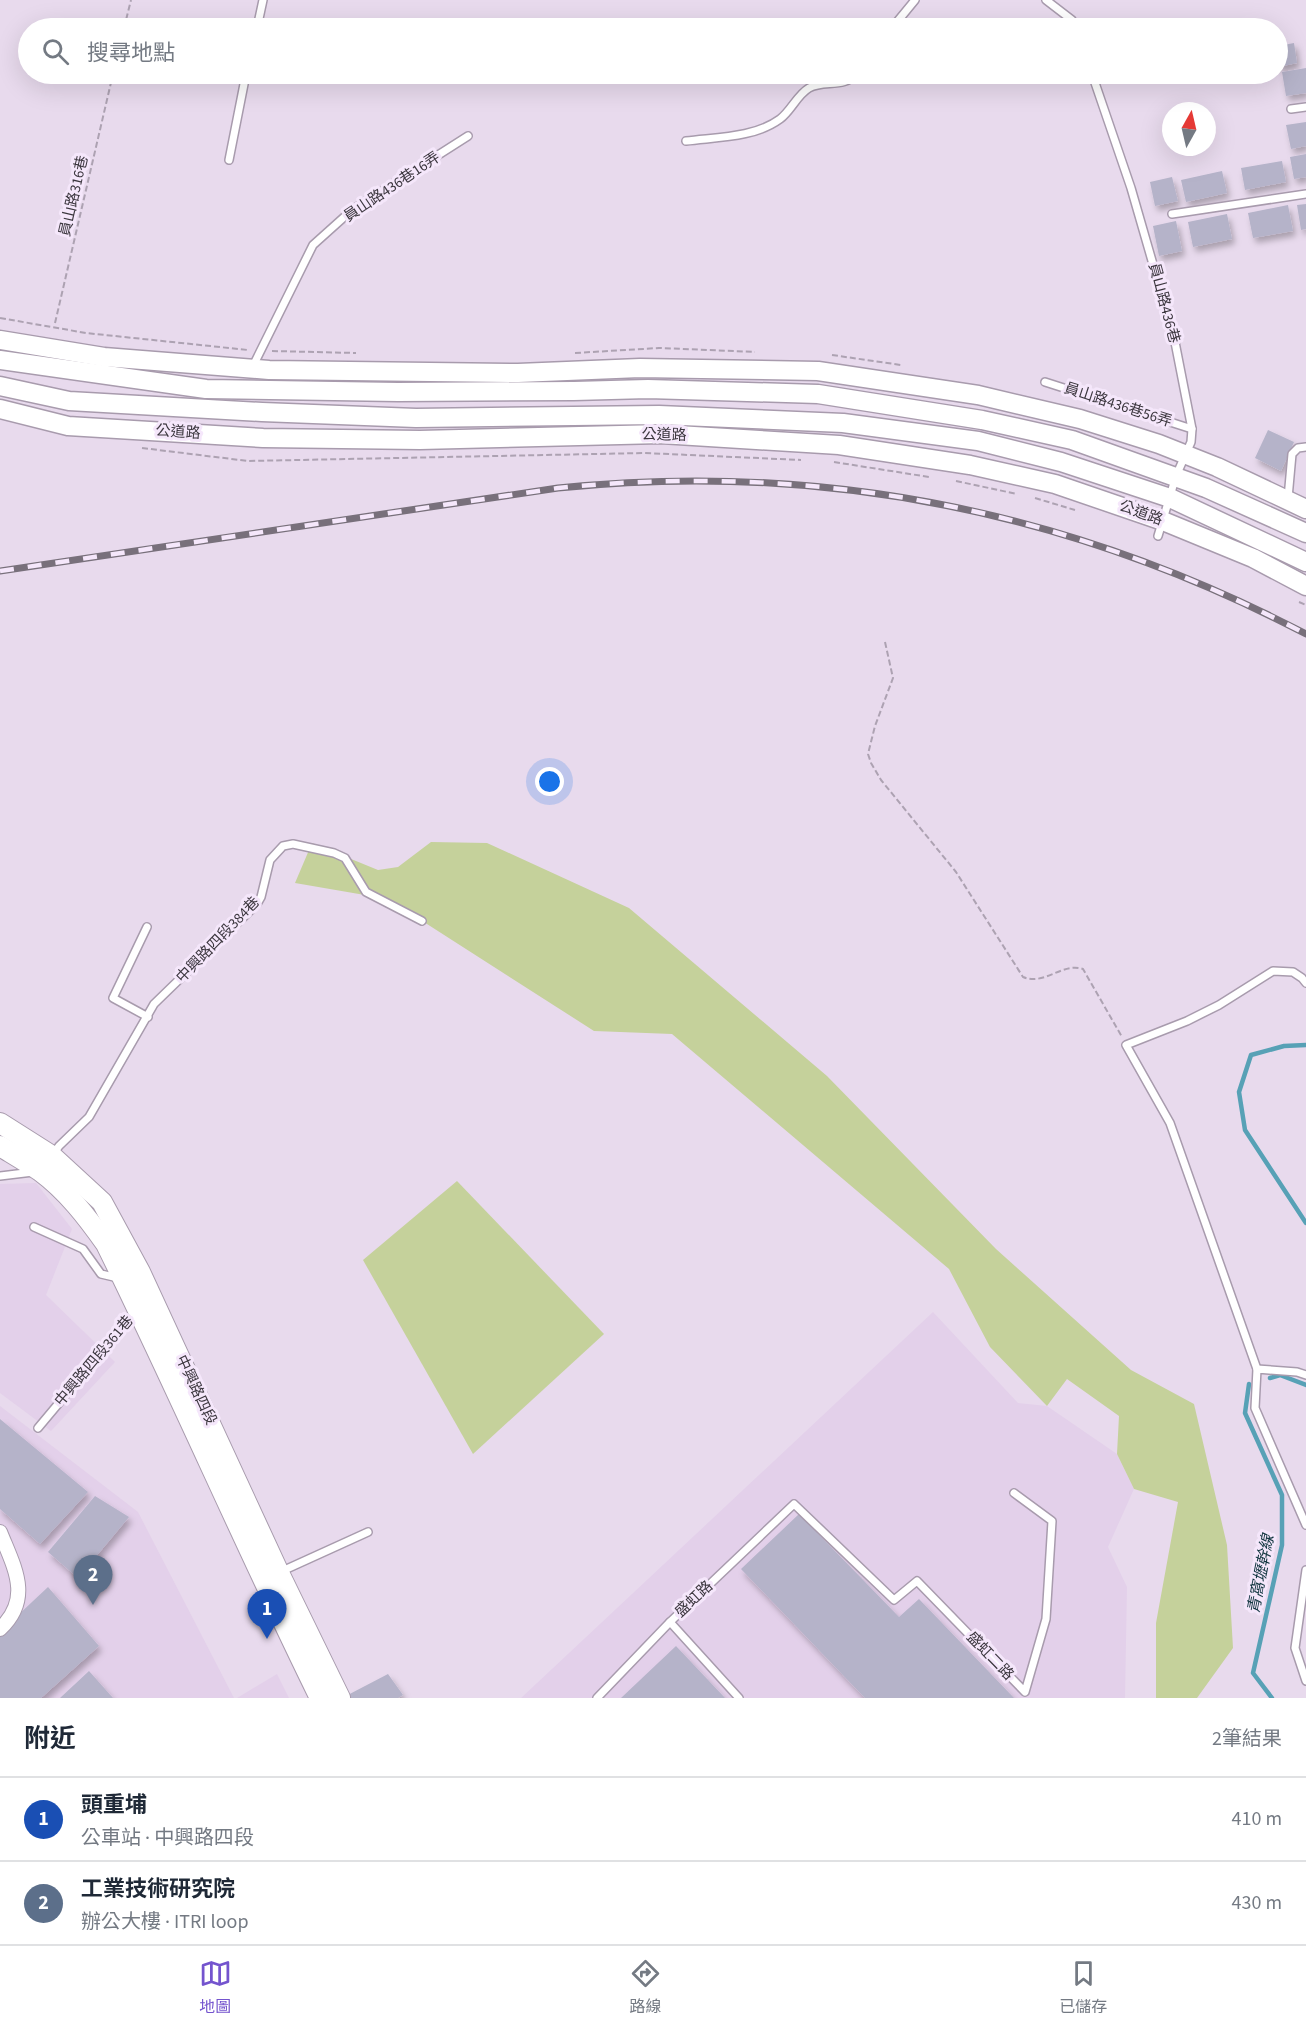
<!DOCTYPE html>
<html lang="zh-TW">
<head>
<meta charset="utf-8">
<style>
	:root { --surface:#fff; --page:#f2f2f3; --text:#1f2937; --muted:#747a83; --line:#e0e1e3; --accent:#7454ce }
	body { margin:0; font-family:"Source Sans 3","Noto Sans TC",sans-serif; background:var(--page); color:var(--text) }
	.compass { position:absolute; left:1162px; top:102px; width:54px; height:54px; border-radius:50%; background:var(--surface); box-shadow:0 6px 24px #0002; rotate:8deg }
	.you { position:absolute; left:550px; top:782px; width:21px; height:21px; margin:-15px; border:4px solid #fff; border-radius:50%; background:#1a73e8; box-shadow:0 0 0 9px #1a73e833 }
	.badge { display:grid; place-items:center; width:39px; height:39px; border-radius:50%; background:var(--accent); color:#fff; font-size:20px; font-weight:700 }
	.pin { position:absolute; translate:-50% -50px; filter:drop-shadow(0 2px 3px #0008) }
	.pin::after { content:''; position:absolute; top:32px; width:21px; height:18px; background:inherit; clip-path:polygon(0 0,100% 0,50% 100%) }
	.list { margin:0; padding:0; list-style:none }
	h2 { display:flex; justify-content:space-between; align-items:center; height:78px; margin:0; padding:0 24px; font-size:26px }
	h2 small { font-size:20px; font-weight:400; color:var(--muted) }
	.list li { display:grid; grid-template-columns:39px 1fr auto; gap:18px; align-items:center; box-sizing:border-box; height:84px; padding:0 24px; border-top:2px solid var(--line) }
	.list b { display:block; font-size:22px; white-space:nowrap }
	.list p { margin:0; font-size:20px; white-space:nowrap; color:var(--muted) }
	.list em { font-size:20px; font-style:normal; color:var(--muted) }
	.icon { flex:none; width:33px; height:33px; fill:none; stroke:currentColor; stroke-width:2; stroke-linecap:round; stroke-linejoin:round }
	.map { position:relative; flex:none; width:1306px; height:1698px; overflow:hidden }
	.search { position:absolute; background:var(--surface); box-shadow:0 6px 24px #0002; left:18px; right:18px; top:18px; height:66px; display:flex; align-items:center; gap:15px; box-sizing:border-box; padding:0 21px; border-radius:33px; color:var(--muted); font-size:22px }
	.sheet { height:246px; background:var(--surface) }
	nav { display:flex; justify-content:space-around; align-items:center; box-sizing:border-box; height:84px; border-top:2px solid var(--line); background:var(--surface); font-size:16px; color:var(--muted) }
	nav a { display:grid; justify-items:center; gap:3px }
	nav .on { color:var(--accent) }
	.map>svg:first-child { display:block }
	.built { fill:#e3d0ea }
	.green { fill:#c5d19b }
	.lines { fill:none; stroke-linecap:round; stroke-linejoin:round }
	.stream { stroke:#57a1b6; stroke-width:4.5 }
	.building { fill:#b5b3c9; filter:url(#shadow) }
	.service-casing { stroke:#a89bad; stroke-width:10 }
	.minor-casing { stroke:#a89bad; stroke-width:16 }
	.tertiary-casing { stroke:#a89bad; stroke-width:21 }
	.secondary-casing { stroke:#a89bad; stroke-width:22 }
	.path { stroke:#ada2b2; stroke-width:2; stroke-dasharray:6 3; stroke-linecap:butt }
	.service { stroke:#fff; stroke-width:7 }
	.minor { stroke:#fff; stroke-width:14 }
	.tertiary { stroke:#fff; stroke-width:18 }
	.secondary { stroke:#fff; stroke-width:20 }
	.rail-casing { stroke:#78707b; stroke-width:7 }
	.rail { stroke:#f5e7fb; stroke-width:4.5; stroke-dasharray:14; stroke-linecap:butt }
	.labels { text-anchor:middle; dominant-baseline:central; stroke-width:6; stroke-linejoin:round; paint-order:stroke }
	.street-label { font-size:15px; fill:#3c373f; stroke:#f5e7fb }
	.water-label { font-size:16px; font-style:italic; fill:#123640; stroke:#f5e7fb }
</style>
</head>
<body>
<div class="map">
<svg width="1306" height="1698" viewBox="0 0 1306 1698">
	<defs>
		<filter id="shadow"><feDropShadow dx="3" dy="5" stdDeviation="3" flood-color="#0004"/></filter>
	</defs>
	<rect width="100%" height="100%" fill="#e8daed"/>
	<g class="built">
		<polygon points="36,1183 72,1229 46,1295 115,1362 51,1431 0,1393 0,1184"/>
		<polygon points="933,1312 1018,1403 1047,1406 1117,1454 1134,1489 1108,1547 1127,1587 1125,1698 521,1698"/>
		<polygon points="0,1406 138,1512 234,1698 0,1698"/>
		<polygon points="277,1674 289,1698 237,1698"/>
	</g>
	<g class="green">
		<polygon points="431,842 487,843 629,908 827,1076 996,1249 1131,1370 1194,1404 1227,1545 1233,1648 1197,1698 1156,1698 1156,1623 1178,1502 1134,1489 1117,1454 1119,1416 1067,1379 1047,1406 990,1347 949,1269 672,1034 594,1031 388,899 295,883 312,843 378,870 398,867"/>
		<polygon points="457,1181 604,1334 473,1454 363,1260"/>
	</g>
	<g class="lines">
		<g class="stream">
			<polyline points="1306,1045 1284,1046 1251,1055 1239,1092 1245,1130 1306,1223"/>
			<polyline points="1270,1378 1280,1375 1306,1385"/>
			<polyline points="1249,1384 1245,1413 1282,1495 1282,1545 1253,1673 1272,1698"/>
		</g>
	</g>
	<g class="building">
		<polygon points="1294,43 1297,63 1278,67 1278,46"/>
		<polygon points="1306,68 1306,93 1286,96 1282,72"/>
		<polygon points="1306,122 1306,146 1291,149 1286,125"/>
		<polygon points="1306,154 1306,177 1294,179 1290,157"/>
		<polygon points="1282,161 1286,182 1245,190 1241,168"/>
		<polygon points="1222,171 1227,193 1186,202 1181,180"/>
		<polygon points="1172,177 1178,201 1155,206 1150,182"/>
		<polygon points="1306,204 1306,229 1301,230 1297,205"/>
		<polygon points="1288,205 1293,231 1253,238 1248,213"/>
		<polygon points="1227,214 1232,239 1193,247 1188,222"/>
		<polygon points="1176,221 1182,251 1159,256 1153,226"/>
		<polygon points="1268,430 1294,442 1281,471 1255,458"/>
		<polygon points="0,1419 88,1492 40,1544 0,1509"/>
		<polygon points="95,1496 129,1517 78,1578 48,1552"/>
		<polygon points="799,1514 899,1617 919,1599 1014,1698 865,1698 741,1569"/>
		<polygon points="48,1587 99,1646 41,1698 0,1698 0,1632"/>
		<polygon points="676,1646 725,1698 621,1698"/>
		<polygon points="89,1671 113,1698 60,1698"/>
		<polygon points="388,1674 403,1695 398,1698 342,1698"/>
	</g>
	<g class="lines">
		<g class="service-casing">
			<g id="service">
				<polyline points="1046,0 1072,20 1075,28"/>
				<polyline points="257,28 263,0"/>
				<polyline points="892,28 915,0"/>
				<polyline points="1092,74 1131,188 1174,337 1192,429 1191,442 1176,476 1158,536"/>
				<polyline points="1291,109 1306,107"/>
				<path d="M686 141C717 137 754 138 780 119 791 111 797 95 809 88 823 80 845 88 856 74"/>
				<polyline points="229,160 246,74"/>
				<polyline points="1172,214 1306,194"/>
				<polyline points="253,366 313,245 352,210 468,136"/>
				<polyline points="1045,382 1192,429"/>
				<polyline points="1288,498 1292,454 1298,448 1306,447"/>
				<polyline points="147,927 113,998 148,1017"/>
				<polyline points="52,1156 59,1146 89,1117 154,1004 257,904 261,897 270,860 283,846 293,844 334,853 345,858 366,892 422,921"/>
				<polyline points="0,1176 33,1172"/>
				<polyline points="34,1227 83,1249 101,1274 118,1278"/>
				<polyline points="1257,1369 1170,1123 1126,1045 1187,1021 1219,1005 1273,971 1293,972 1302,978 1306,983"/>
				<polyline points="1306,1375 1297,1372 1257,1369 1255,1408 1306,1525"/>
				<polyline points="38,1428 136,1311"/>
				<polyline points="1306,1570 1295,1648 1306,1681"/>
				<polyline points="280,1572 368,1532"/>
				<polyline points="670,1622 739,1698"/>
				<polyline points="597,1698 670,1622 794,1504 894,1600 917,1581 1025,1692 1046,1619 1052,1521 1014,1493"/>
			</g>
		</g>
		<g class="minor-casing">
			<path id="minor" d="M0 1532C14 1567 33 1598 0 1629"/>
		</g>
		<g class="tertiary-casing">
			<g id="tertiary">
				<polyline points="0,340 104,357 269,370 518,373 640,368 818,371 978,395 1080,419 1159,444 1217,467 1306,509"/>
				<polyline points="0,360 206,389 398,392 574,391 648,389 818,394 982,420 1072,440 1206,488 1306,533"/>
				<polyline points="0,386 69,401 262,412 416,418 659,415 843,423 978,441 1061,462 1170,498 1306,562"/>
				<polyline points="0,409 68,426 263,438 420,440 661,434 839,445 970,465 1055,484 1163,521 1253,558 1306,586"/>
			</g>
		</g>
		<g class="secondary-casing">
			<g id="secondary">
				<polyline points="0,1123 52,1156 102,1202 140,1272 279,1573 340,1698"/>
				<path d="M0 1146C13 1154 27 1162 40 1171 67 1191 87 1217 106 1244 180 1394 246 1548 320 1698"/>
			</g>
		</g>
		<g class="path">
			<polyline points="124,28 131,0"/>
			<polyline points="0,318 86,333 248,350"/>
			<polyline points="55,323 113,74"/>
			<polyline points="272,351 356,353"/>
			<polyline points="575,353 659,348 755,352"/>
			<polyline points="832,355 901,365"/>
			<polyline points="142,448 248,461 645,453 801,460"/>
			<polyline points="834,462 929,477"/>
			<polyline points="956,481 1017,494"/>
			<polyline points="1035,498 1075,510"/>
			<polyline points="1299,602 1306,605"/>
			<path d="M885 642 893 678 875 726 868 754 871 763 881 780 956 872 1023 977C1045 986 1062 962 1083 969L1122 1037"/>
		</g>
		<use href="#service" class="service"/>
		<use href="#minor" class="minor"/>
		<use href="#tertiary" class="tertiary"/>
		<use href="#secondary" class="secondary"/>
		<g class="rail-casing">
			<path id="rail" d="M0 571 558 488C822 461 1071 511 1306 634"/>
		</g>
		<use href="#rail" class="rail"/>
	</g>
	<g class="labels">
		<g class="street-label">
			<text transform="translate(392 187) rotate(-34)">員山路436巷16弄</text>
			<text transform="translate(74 196) rotate(-77)">員山路316巷</text>
			<text transform="translate(1164 303) rotate(75)">員山路436巷</text>
			<text transform="translate(1118 405) rotate(18)">員山路436巷56弄</text>
			<text transform="translate(178 432) rotate(4)">公道路</text>
			<text transform="translate(664 435) rotate(1)">公道路</text>
			<text transform="translate(1141 513) rotate(20)">公道路</text>
			<text transform="translate(218 940) rotate(-46)">中興路四段384巷</text>
			<text transform="translate(94 1361) rotate(-50)">中興路四段361巷</text>
			<text transform="translate(196 1390) rotate(65)">中興路四段</text>
			<text transform="translate(694 1599) rotate(-43)">盛虹路</text>
			<text transform="translate(990 1656) rotate(46)">盛虹二路</text>
		</g>
		<g class="water-label">
			<text transform="translate(1261 1574) rotate(-79)">青窩壢幹線</text>
		</g>
	</g>
</svg>
<svg class="compass" viewBox="-18 -18 36 36"><path d="M0-13l5 13h-10z" fill="#e53935"/><path d="M0 13l5-13h-10z" fill="#747a83"/></svg>
<div class="you"></div>
<div class="pin badge" style="left:267px;top:1639px;background:#1a4fb4">1</div>
<div class="pin badge" style="left:93px;top:1605px;background:#5c6f8a">2</div>
<div class="search"><svg class="icon" aria-label="search" viewBox="0 0 24 24"><circle cx="10" cy="10" r="6"/><path d="M15 15l6 6"/></svg>搜尋地點</div>
</div>
<section class="sheet">
<h2>附近<small>2筆結果</small></h2>
<ul class="list">
<li><span class="badge" style="background:#1a4fb4">1</span><div><b>頭重埔</b><p>公車站 · 中興路四段</p></div><em>410 m</em></li>
<li><span class="badge" style="background:#5c6f8a">2</span><div><b>工業技術研究院</b><p>辦公大樓 · ITRI loop</p></div><em>430 m</em></li>
</ul>
</section>
<nav>
<a class="on"><svg class="icon" aria-label="map" viewBox="0 0 24 24"><path d="M3 6l6-2 6 2 6-2v14l-6 2-6-2-6 2zM9 4v14M15 6v14"/></svg>地圖</a>
<a><svg class="icon" aria-label="directions" viewBox="0 0 24 24"><path d="M12 3l9 9-9 9-9-9zM9 14v-3h6M13 9l2 2-2 2"/></svg>路線</a>
<a><svg class="icon" aria-label="saved" viewBox="0 0 24 24"><path d="M7 4h10v16l-5-4-5 4z"/></svg>已儲存</a>
</nav>
</body>
</html>
